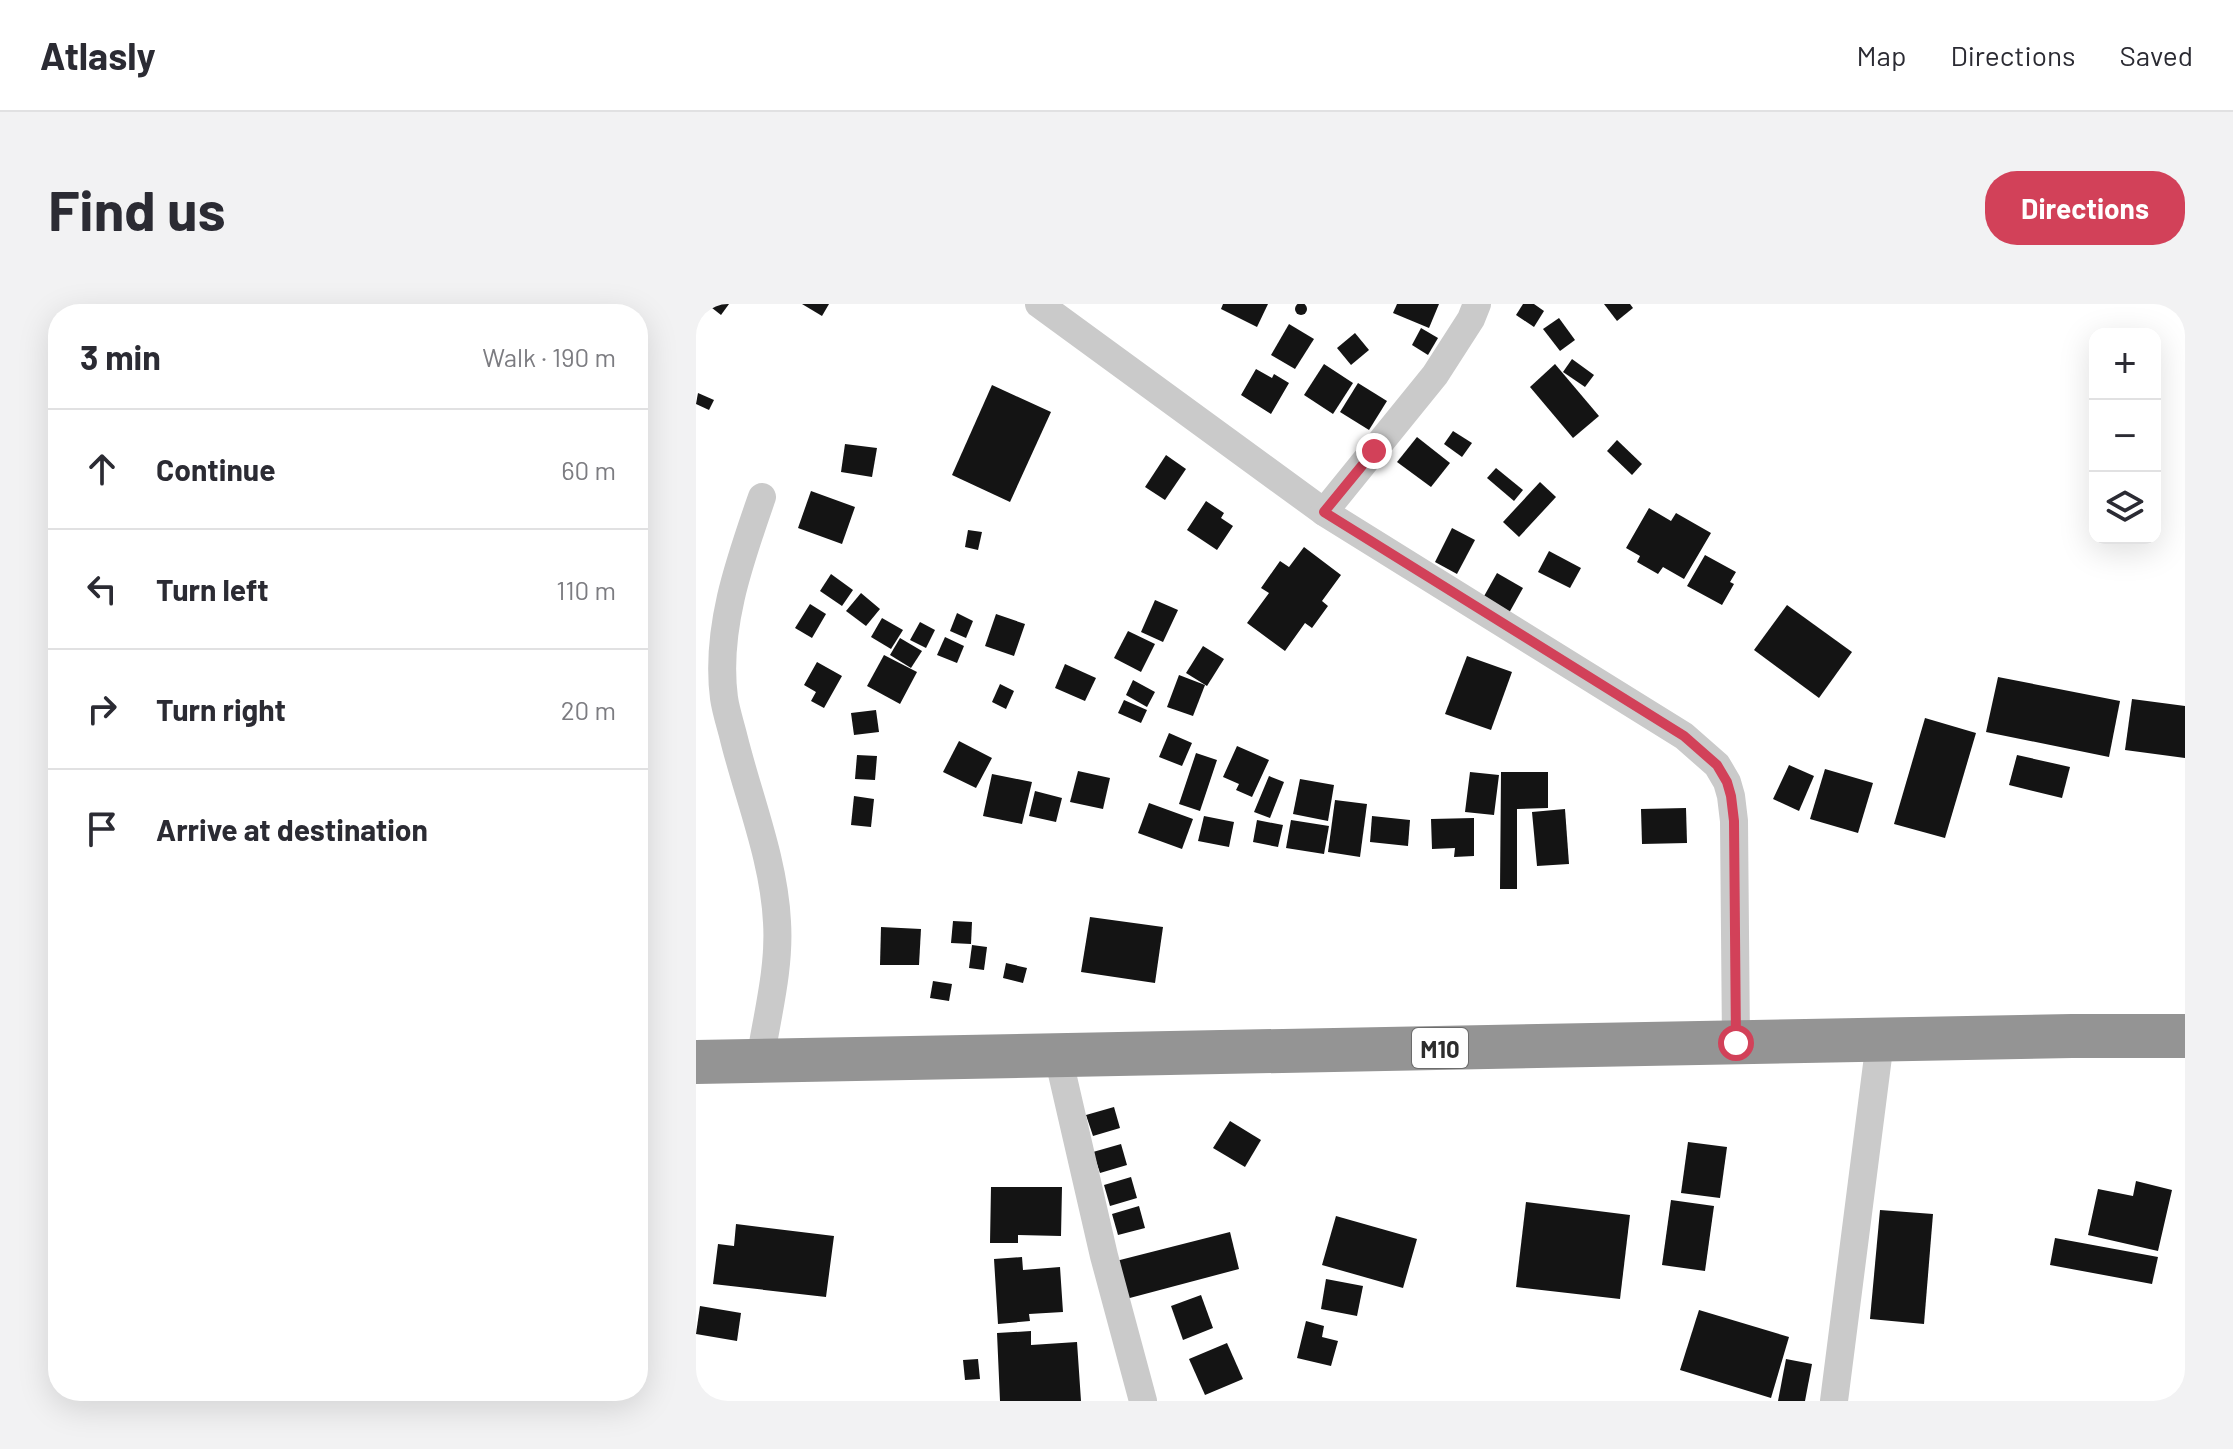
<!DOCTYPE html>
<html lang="en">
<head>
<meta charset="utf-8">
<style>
	:root { --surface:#fff; --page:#f2f2f3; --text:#2b2b33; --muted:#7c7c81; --line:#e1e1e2; --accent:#d24159 }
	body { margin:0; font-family:Barlow,sans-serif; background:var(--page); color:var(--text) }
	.controls { position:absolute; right:24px; top:24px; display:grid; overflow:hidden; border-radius:16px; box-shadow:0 8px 32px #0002 }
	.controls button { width:72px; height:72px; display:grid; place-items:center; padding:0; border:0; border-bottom:2px solid var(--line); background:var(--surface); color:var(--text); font:40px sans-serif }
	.stop { position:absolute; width:24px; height:24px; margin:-18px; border:6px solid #d24159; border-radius:50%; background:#fff }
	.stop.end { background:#d24159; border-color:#fff; box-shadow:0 2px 8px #0008 }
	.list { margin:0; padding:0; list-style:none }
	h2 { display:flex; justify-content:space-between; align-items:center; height:104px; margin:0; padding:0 32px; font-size:34px }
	h2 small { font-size:26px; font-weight:400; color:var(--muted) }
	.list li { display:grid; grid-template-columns:52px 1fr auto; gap:24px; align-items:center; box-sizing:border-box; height:120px; padding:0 32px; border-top:2px solid var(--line) }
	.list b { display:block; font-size:30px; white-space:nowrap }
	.list em { font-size:26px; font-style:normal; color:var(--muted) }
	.icon { flex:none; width:44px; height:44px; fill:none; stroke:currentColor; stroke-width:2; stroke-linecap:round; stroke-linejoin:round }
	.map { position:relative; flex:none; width:1489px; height:1097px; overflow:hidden; border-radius:32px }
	header { display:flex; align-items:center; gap:48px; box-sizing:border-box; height:112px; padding:0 40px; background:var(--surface); border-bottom:2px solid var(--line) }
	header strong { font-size:38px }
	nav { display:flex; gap:44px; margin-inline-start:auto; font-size:28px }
	.intro { display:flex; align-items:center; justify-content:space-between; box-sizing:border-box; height:192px; padding:0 48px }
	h1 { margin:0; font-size:56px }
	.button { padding:20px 36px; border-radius:32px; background:var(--accent); color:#fff; font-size:28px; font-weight:700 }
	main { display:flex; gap:48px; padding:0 48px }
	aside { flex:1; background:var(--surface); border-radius:32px; box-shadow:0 8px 32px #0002 }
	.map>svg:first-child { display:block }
	.building { fill:#141414 }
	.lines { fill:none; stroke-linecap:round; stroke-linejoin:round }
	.street { stroke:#cacaca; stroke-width:28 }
	.highway { stroke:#949494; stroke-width:44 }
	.route { stroke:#d24159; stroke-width:10 }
	.labels { text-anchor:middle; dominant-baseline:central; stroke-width:8; stroke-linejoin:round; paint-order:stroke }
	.shield { fill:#fff; stroke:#6c6c6c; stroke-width:2 }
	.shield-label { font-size:24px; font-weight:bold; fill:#2d2d2d }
</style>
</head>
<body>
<header>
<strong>Atlasly</strong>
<nav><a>Map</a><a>Directions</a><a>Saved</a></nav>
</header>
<div class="intro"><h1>Find us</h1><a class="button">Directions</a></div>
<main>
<aside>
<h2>3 min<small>Walk · 190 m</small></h2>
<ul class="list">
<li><svg class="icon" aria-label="ahead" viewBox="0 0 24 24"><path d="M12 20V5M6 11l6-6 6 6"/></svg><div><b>Continue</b></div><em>60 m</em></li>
<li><svg class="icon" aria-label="left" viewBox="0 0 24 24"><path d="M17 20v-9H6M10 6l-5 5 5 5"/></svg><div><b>Turn left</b></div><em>110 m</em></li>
<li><svg class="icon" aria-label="right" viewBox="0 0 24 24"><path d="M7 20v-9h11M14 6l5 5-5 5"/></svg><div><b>Turn right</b></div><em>20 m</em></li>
<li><svg class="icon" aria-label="arrive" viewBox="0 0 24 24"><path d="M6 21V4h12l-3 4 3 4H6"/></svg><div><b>Arrive at destination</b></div></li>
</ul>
</aside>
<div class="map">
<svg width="1489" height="1097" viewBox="0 0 1489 1097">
	<rect width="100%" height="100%" fill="#fff"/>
	<g class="building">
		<circle cx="605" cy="5" r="6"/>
		<polygon points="11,0 33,0 25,11"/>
		<polygon points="106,0 133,0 126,12"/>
		<polygon points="527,0 572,0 561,23 525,5"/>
		<polygon points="701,0 743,0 733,24 697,9"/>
		<polygon points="827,0 838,0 848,7 838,23 820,11"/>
		<polygon points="908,0 934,0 937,4 921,17"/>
		<polygon points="863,14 879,36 864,47 847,25"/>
		<polygon points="593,20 618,35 599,65 575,51"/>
		<polygon points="725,24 742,34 732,51 716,41"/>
		<polygon points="659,29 673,46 655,61 641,44"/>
		<polygon points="876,55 898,71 889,83 867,68"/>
		<polygon points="628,60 657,79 637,110 608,91"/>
		<polygon points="859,60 903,112 877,134 834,83"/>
		<polygon points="560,65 576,74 578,70 593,79 575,110 545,91"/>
		<polygon points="662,79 691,97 673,126 644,108"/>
		<polygon points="296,81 355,108 314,198 256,171"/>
		<polygon points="2,89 18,96 13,106 0,100"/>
		<polygon points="757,127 776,139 766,153 748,140"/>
		<polygon points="721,133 754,159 735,183 701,158"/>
		<polygon points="921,136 946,160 936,171 911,147"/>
		<polygon points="149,140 181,144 176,173 145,168"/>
		<polygon points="470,151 490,165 469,196 449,183"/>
		<polygon points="800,164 827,186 818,197 791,174"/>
		<polygon points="844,178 860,193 823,233 807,218"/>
		<polygon points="115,187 159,203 146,240 102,224"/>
		<polygon points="510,197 528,209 525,214 537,222 521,246 491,226"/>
		<polygon points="953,204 975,217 980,209 1015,229 988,275 967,263 962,270 941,258 944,252 930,244"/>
		<polygon points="756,224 779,236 761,270 739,258"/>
		<polygon points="272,226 286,228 282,246 269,243"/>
		<polygon points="608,243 645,271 626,297 632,302 616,324 609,319 589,347 551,319 573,289 565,284 584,257 593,263"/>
		<polygon points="853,247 885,264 874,284 842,268"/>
		<polygon points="1009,251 1040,268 1034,278 1038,280 1026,301 991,282"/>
		<polygon points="801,269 827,284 813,309 787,294"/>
		<polygon points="135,270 157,286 146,302 124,287"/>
		<polygon points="165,289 184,305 170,322 150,307"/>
		<polygon points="459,296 482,306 467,338 445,328"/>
		<polygon points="114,300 130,310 116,334 99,324"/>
		<polygon points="1091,301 1156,348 1123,394 1058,346"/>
		<polygon points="261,309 277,317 270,334 254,327"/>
		<polygon points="300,310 329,320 318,352 289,342"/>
		<polygon points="186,314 207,326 195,345 175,333"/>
		<polygon points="224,318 239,326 230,344 214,336"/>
		<polygon points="432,327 459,340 445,368 418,354"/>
		<polygon points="249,333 268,342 261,359 241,351"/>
		<polygon points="204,334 226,347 215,364 194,351"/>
		<polygon points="507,342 528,355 511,382 490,369"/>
		<polygon points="188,351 221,368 204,400 171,382"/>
		<polygon points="771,352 816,368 795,426 749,410"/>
		<polygon points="121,358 146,372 128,404 115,397 120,388 108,381"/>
		<polygon points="369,360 400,374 389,397 359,384"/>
		<polygon points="483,371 509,381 497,412 471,403"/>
		<polygon points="1302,373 1424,397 1413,453 1290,428"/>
		<polygon points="437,376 459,388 451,403 430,391"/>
		<polygon points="304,380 318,387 310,405 296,398"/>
		<polygon points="1436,395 1489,402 1489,454 1429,446"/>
		<polygon points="428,396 451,406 445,419 422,409"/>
		<polygon points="180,406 183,428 158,431 155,409"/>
		<polygon points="1229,414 1280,429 1249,534 1198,520"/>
		<polygon points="473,429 496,439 486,462 463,453"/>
		<polygon points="263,437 296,454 280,484 247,468"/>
		<polygon points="541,442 573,456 556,493 540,486 543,480 527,473"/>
		<polygon points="500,449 521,456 504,507 483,500"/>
		<polygon points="161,451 181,452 179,476 159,475"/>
		<polygon points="1321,451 1374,463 1366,494 1313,481"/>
		<polygon points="1093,461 1118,472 1103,507 1077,495"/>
		<polygon points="1129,465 1177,479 1162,529 1114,515"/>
		<polygon points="382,467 414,474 407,505 374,498"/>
		<polygon points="774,468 803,471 798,511 769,508"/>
		<polygon points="805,468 852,468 852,504 821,505 821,585 804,585"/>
		<polygon points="296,470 336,478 326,520 287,512"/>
		<polygon points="573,472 588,478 574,514 558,508"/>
		<polygon points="604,475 638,481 632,517 597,510"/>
		<polygon points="339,487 366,494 360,518 333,512"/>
		<polygon points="158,492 178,495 175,523 155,521"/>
		<polygon points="639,496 671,500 664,553 632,548"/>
		<polygon points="453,499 497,515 486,545 442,529"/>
		<polygon points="990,504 991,539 946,540 945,505"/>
		<polygon points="869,505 873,560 841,562 836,508"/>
		<polygon points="508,512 538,518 533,543 502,537"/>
		<polygon points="676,512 714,516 712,542 674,538"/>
		<polygon points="778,514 778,552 758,553 759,544 736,545 735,515"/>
		<polygon points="561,516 587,521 582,543 557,538"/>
		<polygon points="595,516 633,522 628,550 590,544"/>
		<polygon points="394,613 467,623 459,679 385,668"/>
		<polygon points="257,617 276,618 275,640 255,639"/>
		<polygon points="185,623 225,625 223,661 184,661"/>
		<polygon points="276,641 291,643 288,666 273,664"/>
		<polygon points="310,659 331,664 327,679 307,674"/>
		<polygon points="237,677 256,680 253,697 234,694"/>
		<polygon points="418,803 424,824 397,832 390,811"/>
		<polygon points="534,817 565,836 549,863 517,844"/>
		<polygon points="992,838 1031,843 1024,894 985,889"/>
		<polygon points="425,840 431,861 404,869 397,848"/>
		<polygon points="435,873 441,894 414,902 408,881"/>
		<polygon points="1440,877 1476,886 1462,947 1392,931 1402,885 1437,892"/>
		<polygon points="295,883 366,883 365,932 322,931 322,939 294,939"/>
		<polygon points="975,896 1018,902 1009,967 966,961"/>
		<polygon points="830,898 934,911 924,995 820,983"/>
		<polygon points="443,902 449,924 422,931 416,910"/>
		<polygon points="1184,906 1237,910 1228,1020 1174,1015"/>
		<polygon points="640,912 721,935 707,984 626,961"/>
		<polygon points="40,920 138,932 130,993 17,980 22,940 38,942"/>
		<polygon points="534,928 543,965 430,995 420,957"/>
		<polygon points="1359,934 1462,953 1456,980 1354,961"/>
		<polygon points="326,953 327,966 364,963 367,1008 333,1010 334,1017 302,1020 298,955"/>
		<polygon points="630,975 667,982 661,1012 625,1005"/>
		<polygon points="505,991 517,1024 487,1036 475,1002"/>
		<polygon points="4,1002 45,1009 41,1037 0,1030"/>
		<polygon points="1003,1006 1093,1033 1075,1094 984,1066"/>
		<polygon points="610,1017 628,1022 626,1033 642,1037 635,1062 601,1054"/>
		<polygon points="335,1027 335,1041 381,1038 385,1097 304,1097 301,1029"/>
		<polygon points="531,1039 547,1075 509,1091 493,1055"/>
		<polygon points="282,1055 284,1075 269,1076 267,1056"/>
		<polygon points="1090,1055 1116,1060 1109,1097 1082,1097"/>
	</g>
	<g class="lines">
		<g class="street">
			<polyline points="343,0 628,208 988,432 1021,461 1031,478 1035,492 1038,517 1040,739"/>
			<polyline points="628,208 739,71 775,15 781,0"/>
			<polyline points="362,752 408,952 447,1097"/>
			<path d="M64 757C71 712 84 664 81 618 78 556 53 495 38 435 35 422 30 408 28 394 19 325 44 256 66 193"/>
			<polyline points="1138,1097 1184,737"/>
		</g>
		<polyline class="highway" points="0,758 1376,732 1489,732"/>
	</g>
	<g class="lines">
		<polyline class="route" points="678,147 628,208 988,432 1021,461 1031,478 1035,492 1038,517 1040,739"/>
	</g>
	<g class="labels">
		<rect class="shield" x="716" y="724" width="56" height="40" rx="6"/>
		<g class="shield-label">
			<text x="744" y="744">M10</text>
		</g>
	</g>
</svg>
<div class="controls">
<button>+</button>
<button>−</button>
<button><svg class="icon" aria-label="layers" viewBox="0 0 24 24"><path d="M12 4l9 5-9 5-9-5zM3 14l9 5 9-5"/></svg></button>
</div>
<div class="stop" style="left:1040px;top:739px"></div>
<div class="stop end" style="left:678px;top:147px"></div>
</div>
</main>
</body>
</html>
